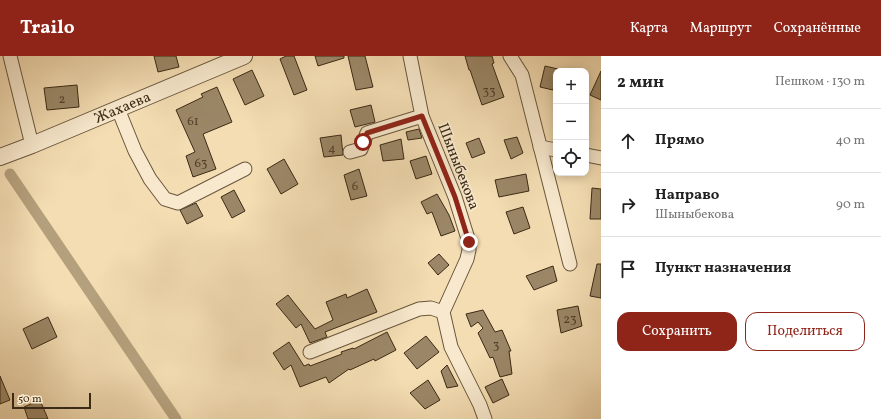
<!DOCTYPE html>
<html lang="ru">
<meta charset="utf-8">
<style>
:root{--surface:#fff;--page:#f6f6f6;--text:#222;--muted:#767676;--line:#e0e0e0;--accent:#8f2418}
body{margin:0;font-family:Vollkorn,serif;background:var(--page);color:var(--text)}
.controls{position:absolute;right:12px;top:12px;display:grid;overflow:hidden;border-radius:8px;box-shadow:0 2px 10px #0003}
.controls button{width:36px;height:36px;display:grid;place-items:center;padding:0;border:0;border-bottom:1px solid var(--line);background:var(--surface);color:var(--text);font:20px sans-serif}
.scale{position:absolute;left:12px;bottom:10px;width:79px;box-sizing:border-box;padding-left:4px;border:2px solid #3b2a15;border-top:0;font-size:11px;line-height:14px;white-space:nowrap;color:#3b2a15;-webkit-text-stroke:3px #f8e9ce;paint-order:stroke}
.stop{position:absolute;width:12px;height:12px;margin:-9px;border:3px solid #8f2418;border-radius:50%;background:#fff}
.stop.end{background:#8f2418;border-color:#fff;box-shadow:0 1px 4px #0008}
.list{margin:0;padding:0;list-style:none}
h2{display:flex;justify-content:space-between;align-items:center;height:52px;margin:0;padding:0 16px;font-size:17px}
h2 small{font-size:13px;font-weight:400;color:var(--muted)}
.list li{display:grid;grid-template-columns:26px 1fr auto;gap:12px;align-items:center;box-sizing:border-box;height:64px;padding:0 16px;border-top:1px solid var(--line)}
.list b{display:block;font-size:15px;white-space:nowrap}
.list p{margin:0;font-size:13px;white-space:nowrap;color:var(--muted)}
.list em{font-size:13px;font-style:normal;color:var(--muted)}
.actions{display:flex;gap:8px;padding:12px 16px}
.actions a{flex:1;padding:9px 0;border:1px solid var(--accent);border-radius:12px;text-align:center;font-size:14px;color:var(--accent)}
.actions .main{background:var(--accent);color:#fff}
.icon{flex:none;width:22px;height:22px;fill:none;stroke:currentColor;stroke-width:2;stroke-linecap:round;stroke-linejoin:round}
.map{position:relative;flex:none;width:601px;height:363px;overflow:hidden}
header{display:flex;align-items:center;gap:24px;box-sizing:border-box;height:56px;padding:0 20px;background:var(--accent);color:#fff}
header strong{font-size:19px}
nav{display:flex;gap:22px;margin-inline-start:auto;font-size:14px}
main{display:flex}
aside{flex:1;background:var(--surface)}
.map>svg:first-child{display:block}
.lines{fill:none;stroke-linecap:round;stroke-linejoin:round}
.canal{stroke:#b5a07d;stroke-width:11}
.building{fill:#9b8767;stroke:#3b2a15}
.minor-casing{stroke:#69573c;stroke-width:15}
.tertiary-casing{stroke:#69573c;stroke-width:18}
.minor{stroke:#f8e9ce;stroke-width:13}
.tertiary{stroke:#f8e9ce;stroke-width:16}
.route{stroke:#8f2418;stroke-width:5}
.labels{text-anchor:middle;stroke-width:3.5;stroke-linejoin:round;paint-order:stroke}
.number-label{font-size:13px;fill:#53412a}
.street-label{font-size:15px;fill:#3b2a15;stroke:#f8e9ce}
</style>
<header>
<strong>Trailo</strong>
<nav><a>Карта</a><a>Маршрут</a><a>Сохранённые</a></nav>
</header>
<main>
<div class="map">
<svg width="601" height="363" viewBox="0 0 601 363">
<rect width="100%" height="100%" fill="#f4ddb3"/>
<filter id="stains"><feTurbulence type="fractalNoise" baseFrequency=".005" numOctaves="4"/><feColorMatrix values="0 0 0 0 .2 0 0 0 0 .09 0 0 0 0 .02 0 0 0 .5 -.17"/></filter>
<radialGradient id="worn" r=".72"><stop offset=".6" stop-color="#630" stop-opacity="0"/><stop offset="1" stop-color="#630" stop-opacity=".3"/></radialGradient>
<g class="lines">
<path class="canal" d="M10,118l166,245"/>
</g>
<g class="building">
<path d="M154,0h22l3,11 -21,5z"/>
<path d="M286,0h8l13,34 -13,5 -14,-36z"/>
<path d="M315,0h29v2l-26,8z"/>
<path d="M348,0h17l8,31 -17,3z"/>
<path d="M465,0h27l2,7 -2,1 12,33 -22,8 -12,-35h-1z"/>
<path d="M545,10l13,3 -1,2h-1l-3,19 -13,-3z"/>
<path d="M252,14l12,26 -19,9 -12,-26z"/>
<path d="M601,15v29l-11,-5z"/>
<path d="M77,29l2,22 -32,3 -3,-22z"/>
<path d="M217,31l15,35 -29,12 13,35 -23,8 -7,-21 9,-4 -19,-42 27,-13 -2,-3z"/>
<path d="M371,49l4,17 -20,5 -5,-17z"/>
<path d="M419,73l3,9 -14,2 -2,-8z"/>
<path d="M341,79l2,20 -19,2 -4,-19z"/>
<path d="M517,81l6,16 -12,6 -7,-19z"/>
<path d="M479,82l6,15 -13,5 -6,-15z"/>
<path d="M401,83l3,20 -21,2 -3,-16z"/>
<path d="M426,100l6,18 -16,5 -6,-18z"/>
<path d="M284,103l14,25 -17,10 -14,-25z"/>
<path d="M359,113l8,27 -16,4 -7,-25z"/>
<path d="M526,118l3,17 -30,6 -4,-17z"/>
<path d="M592,132l9,1v30h-11z"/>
<path d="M234,134l11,21 -13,7 -11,-21z"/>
<path d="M437,138l12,21 6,16 -14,5 -9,-24 -5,2 -6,-12z"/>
<path d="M196,147l7,13 -16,8 -7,-14z"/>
<path d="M523,151l7,21 -16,6 -8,-22z"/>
<path d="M439,198l10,11 -11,10 -10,-12z"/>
<path d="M597,208h4v34l-11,-2z"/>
<path d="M553,210l4,15 -23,9 -8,-14z"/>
<path d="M367,233l10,23 -52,20 2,5 -17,6 -9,-19 -5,4 -20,-24 12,-9 27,34 18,-9 -7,-18 20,-8 1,4z"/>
<path d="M578,250l4,20 -21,7 -4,-23z"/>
<path d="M483,254l12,22 7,-2 9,21h-2l3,23 -12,3 -7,-20 -3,1 -12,-25 5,-5 -5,-6 -7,5 -5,-13z"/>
<path d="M48,261l9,20 -25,12 -9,-20z"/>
<path d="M387,276l9,18 -21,11 -1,-2 -24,11 -1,-1 -20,14 -3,-6 -26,10 -9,-22 -7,5 -11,-17 16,-11 15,24 5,-2 1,2 32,-12 -1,-2 12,-4 1,1z"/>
<path d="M426,280l13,16 -22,17 -13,-16z"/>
<path d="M447,309l11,21 -11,2 -6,-17z"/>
<path d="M0,320l10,24 -10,4z"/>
<path d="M502,323l7,16 -16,8 -8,-16z"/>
<path d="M428,324l12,20 -15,9 -15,-16z"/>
<path d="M40,344l8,19h-20l-4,-12z"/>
</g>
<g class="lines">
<g class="minor-casing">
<g id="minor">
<path d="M10,0l22,89"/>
<path d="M410,0l12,60 33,81 14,45v8l-2,9 -24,53 8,35 29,58 5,14"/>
<path d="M510,0l12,19 48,189"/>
<path d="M118,53l17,42 15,28 15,20 13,4 67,-34"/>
<path d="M540,91l16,3"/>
<path d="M350,96l11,-3 6,-16 55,-17"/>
<path d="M586,99l15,3"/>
<path d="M310,296l109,-43 12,-1 12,4"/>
</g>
</g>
<g class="tertiary-casing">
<g id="tertiary">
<path id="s1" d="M0,101l32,-12 212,-89"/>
</g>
</g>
<use href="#minor" class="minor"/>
<use href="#tertiary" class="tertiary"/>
</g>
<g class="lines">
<path class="route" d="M363,86l4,-9 55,-17 33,81 14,45"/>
</g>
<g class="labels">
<g class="number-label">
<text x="489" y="39">33</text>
<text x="62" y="47">2</text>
<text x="193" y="69">61</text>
<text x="332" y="96">4</text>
<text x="201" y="111">63</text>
<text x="355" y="134">6</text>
<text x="570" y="267">23</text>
<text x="496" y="293">3</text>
</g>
<g class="street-label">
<text dy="5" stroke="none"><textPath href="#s1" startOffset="132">Жахаева</textPath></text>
<text transform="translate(459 110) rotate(69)" y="5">Шыныбекова</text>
</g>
</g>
<rect width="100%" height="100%" filter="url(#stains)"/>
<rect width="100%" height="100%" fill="url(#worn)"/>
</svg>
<div class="controls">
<button>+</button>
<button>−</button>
<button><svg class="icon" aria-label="locate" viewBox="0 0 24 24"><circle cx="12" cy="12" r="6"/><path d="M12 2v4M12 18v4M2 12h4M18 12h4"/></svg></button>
</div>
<div class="scale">50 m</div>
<div class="stop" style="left:363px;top:86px"></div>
<div class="stop end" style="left:469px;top:186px"></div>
</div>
<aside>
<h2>2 мин<small>Пешком · 130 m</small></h2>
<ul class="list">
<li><svg class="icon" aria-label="ahead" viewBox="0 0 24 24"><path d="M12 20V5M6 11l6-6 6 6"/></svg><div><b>Прямо</b></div><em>40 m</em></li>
<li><svg class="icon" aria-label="right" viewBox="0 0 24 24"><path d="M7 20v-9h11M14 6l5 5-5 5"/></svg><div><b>Направо</b><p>Шыныбекова</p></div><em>90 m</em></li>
<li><svg class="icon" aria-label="arrive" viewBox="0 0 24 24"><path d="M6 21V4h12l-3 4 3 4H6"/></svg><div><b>Пункт назначения</b></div></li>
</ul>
<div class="actions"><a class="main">Сохранить</a><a>Поделиться</a></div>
</aside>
</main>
